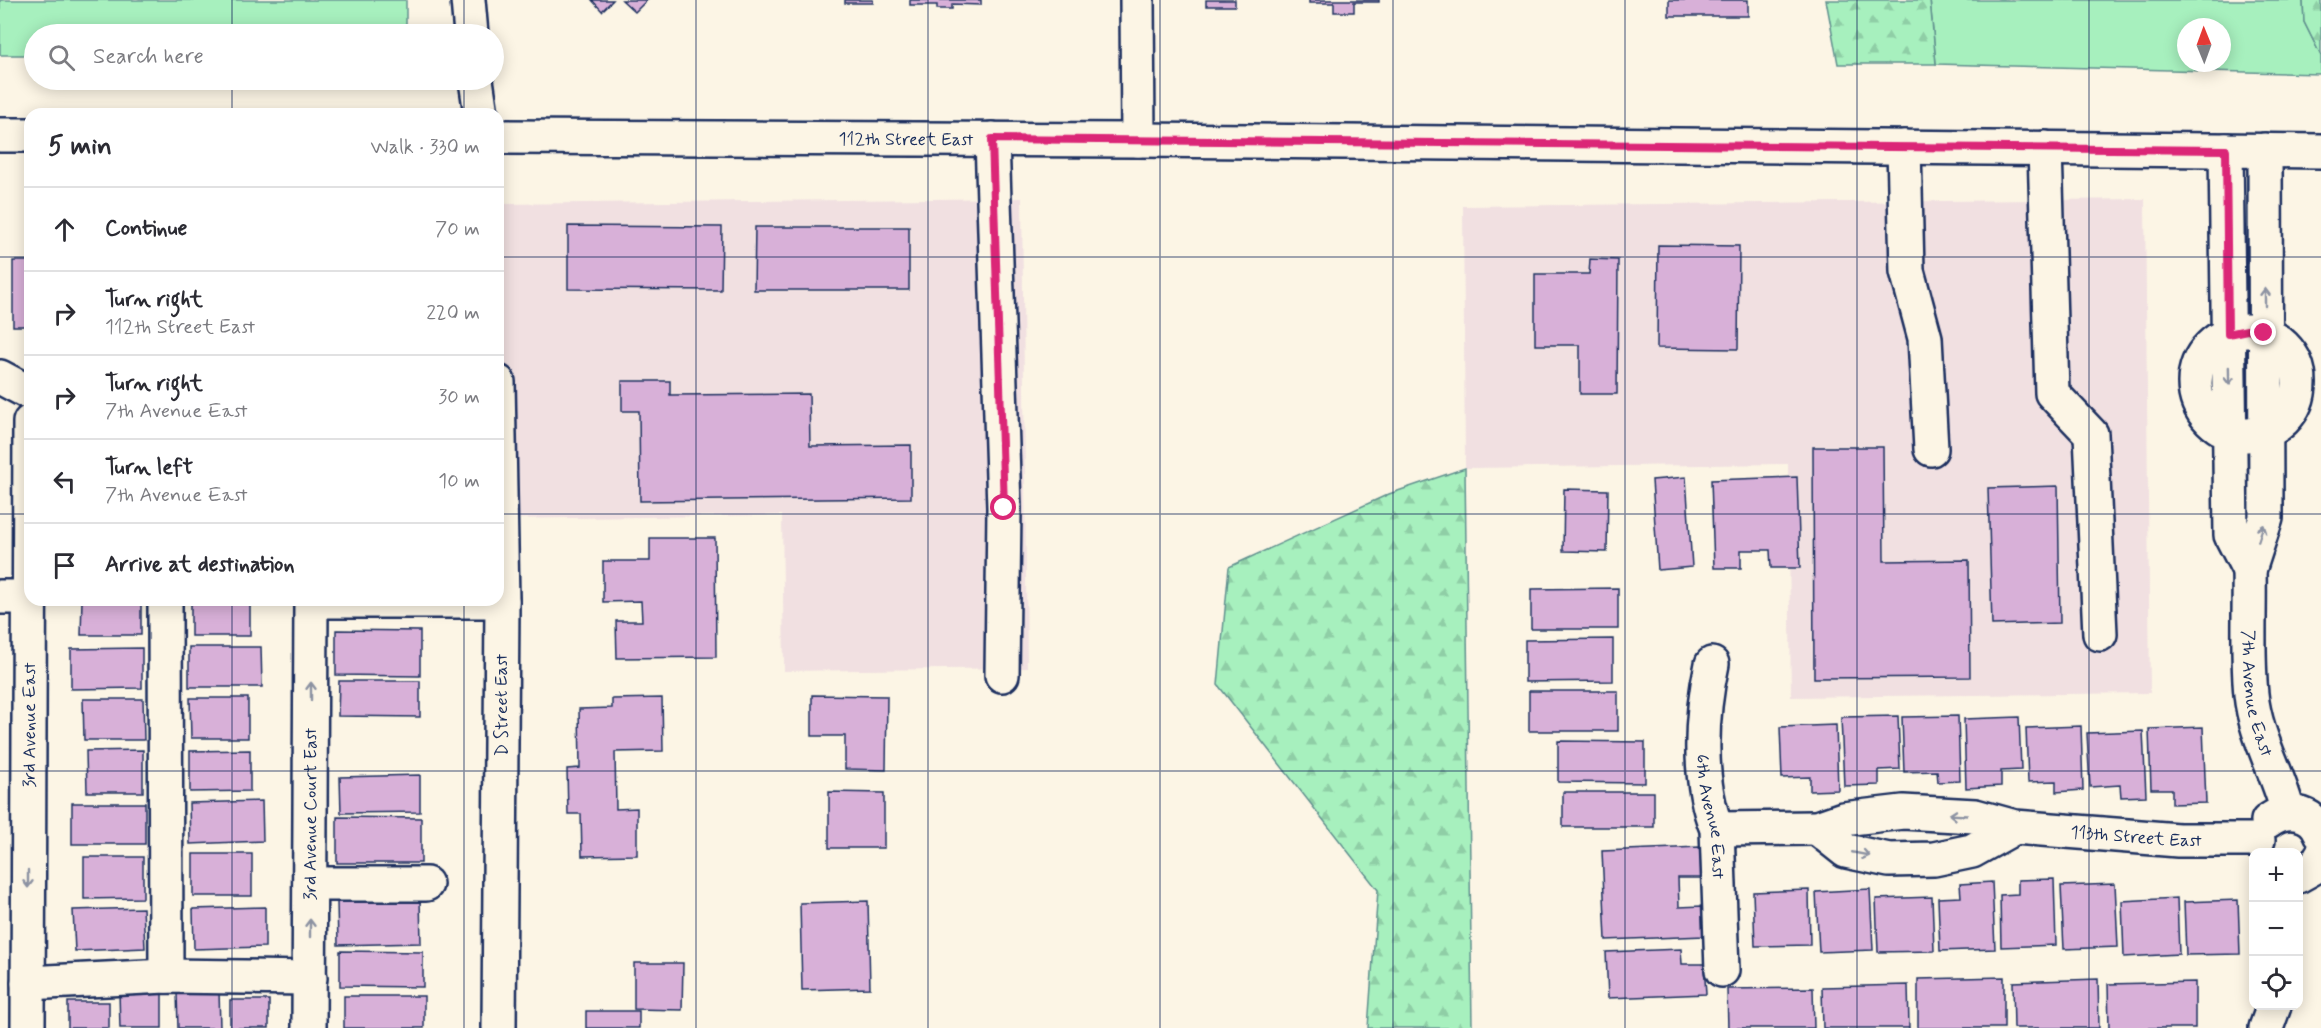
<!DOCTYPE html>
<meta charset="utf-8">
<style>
:root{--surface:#fff;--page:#f2f2f3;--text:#2b2b33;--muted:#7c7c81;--line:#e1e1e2}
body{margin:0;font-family:Mynerve,sans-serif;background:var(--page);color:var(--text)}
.controls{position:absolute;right:18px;bottom:18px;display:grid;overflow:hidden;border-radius:12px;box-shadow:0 3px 15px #0003}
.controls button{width:54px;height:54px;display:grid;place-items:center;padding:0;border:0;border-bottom:2px solid var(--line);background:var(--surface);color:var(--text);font:30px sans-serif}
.compass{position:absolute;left:2177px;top:18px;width:54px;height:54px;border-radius:50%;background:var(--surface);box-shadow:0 3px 15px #0003;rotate:359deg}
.stop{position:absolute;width:18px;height:18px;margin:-14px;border:4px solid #db2777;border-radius:50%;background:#fff}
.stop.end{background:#db2777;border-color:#fff;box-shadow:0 2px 6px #0008}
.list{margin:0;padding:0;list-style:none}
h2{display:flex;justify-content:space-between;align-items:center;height:78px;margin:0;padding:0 24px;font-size:26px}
h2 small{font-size:20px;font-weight:400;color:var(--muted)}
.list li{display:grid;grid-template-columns:39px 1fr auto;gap:18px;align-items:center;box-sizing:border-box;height:84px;padding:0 24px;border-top:2px solid var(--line)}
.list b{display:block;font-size:22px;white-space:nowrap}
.list p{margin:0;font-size:20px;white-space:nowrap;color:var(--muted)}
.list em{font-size:20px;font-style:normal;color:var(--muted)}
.icon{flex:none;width:33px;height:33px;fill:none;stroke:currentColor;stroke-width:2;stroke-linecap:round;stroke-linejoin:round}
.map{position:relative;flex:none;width:2321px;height:1028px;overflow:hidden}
.search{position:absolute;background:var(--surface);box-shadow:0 3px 15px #0003;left:24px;top:24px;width:480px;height:66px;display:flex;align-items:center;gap:15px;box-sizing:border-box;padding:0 21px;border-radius:33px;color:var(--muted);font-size:22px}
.panel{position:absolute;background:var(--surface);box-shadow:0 3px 15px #0003;left:24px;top:108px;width:480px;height:498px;border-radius:18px}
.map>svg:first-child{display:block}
.built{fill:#f1e0e1}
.green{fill:#a7f0be;stroke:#61908e;stroke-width:1.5;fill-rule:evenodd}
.forest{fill:url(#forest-firs);stroke:#61908e;stroke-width:1.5}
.building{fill:#d8b0d8;stroke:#1b2f5e;stroke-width:1.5}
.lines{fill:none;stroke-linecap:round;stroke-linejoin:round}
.minor-casing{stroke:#1b2f5e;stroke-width:38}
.major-casing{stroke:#1b2f5e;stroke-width:38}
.minor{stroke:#fcf5e5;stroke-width:33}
.major{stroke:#fcf5e5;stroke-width:33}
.oneway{stroke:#8c92a2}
.route{stroke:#db2777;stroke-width:8}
.grid{fill:none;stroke:#1b2f5e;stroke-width:1.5;stroke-opacity:0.55}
.labels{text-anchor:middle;stroke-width:4.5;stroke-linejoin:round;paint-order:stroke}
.street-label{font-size:18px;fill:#1b2f5e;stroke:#fcf5e5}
</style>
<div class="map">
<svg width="2321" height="1028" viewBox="0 0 2321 1028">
<defs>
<pattern id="forest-firs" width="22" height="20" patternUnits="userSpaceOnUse" patternTransform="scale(1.5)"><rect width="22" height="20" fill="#a7f0be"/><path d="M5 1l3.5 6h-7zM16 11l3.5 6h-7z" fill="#8fcea6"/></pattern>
</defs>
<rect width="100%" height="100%" fill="#fcf5e5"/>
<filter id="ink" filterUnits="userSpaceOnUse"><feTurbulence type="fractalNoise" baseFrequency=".0167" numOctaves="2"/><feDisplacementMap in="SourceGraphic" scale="12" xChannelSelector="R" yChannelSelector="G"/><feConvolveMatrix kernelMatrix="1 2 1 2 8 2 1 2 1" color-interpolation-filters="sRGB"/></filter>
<g filter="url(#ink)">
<g class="built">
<path d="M1022,198l5,470 -243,3 -2,-156 -284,4v-315z"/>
<path d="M2145,199l5,494 -359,4 -3,-233 -323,4 -2,-262z"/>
</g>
<g class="green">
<path d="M0,0h406v28l-3,6h-369v21h-34z"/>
<path d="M1930,0h373l1,22 17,34v18l-385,-10zM2186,27h36v36h-36z"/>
</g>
<g class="forest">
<path d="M1826,0h104l6,64h-98z"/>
<path d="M2303,0h18v56l-17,-34z"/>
<path d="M1465,468l7,560h-104l10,-138 -160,-205 11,-118 160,-73z"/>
</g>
<g class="building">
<path d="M592,0h21l-11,11z"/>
<path d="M622,0h25l-12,12z"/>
<rect x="845" y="0" width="28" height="3"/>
<path d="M910,0h71v5l-29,-1v5h-15v-4h-27z"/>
<rect x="1206" y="0" width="29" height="6"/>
<path d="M1309,0h70v2h-25v10h-20v-9h-25z"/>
<rect x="1669" y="0" width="79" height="16"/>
<path d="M568,226l154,1 -1,63 -153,-1z"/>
<path d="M755,227h154v63h-155z"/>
<path d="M1658,245l81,1 -1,103 -81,-1z"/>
<path d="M1590,259l28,1 -1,134h-37v-49h-45v-71h54z"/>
<rect x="13" y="261" width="17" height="65"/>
<path d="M622,381h48v14l139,-1 1,52 101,-1v53l-271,3 -1,-90h-17z"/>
<path d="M1813,447h70l1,114 85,-1 1,117 -156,1z"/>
<path d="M1686,477l6,90 -34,3 -6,-90z"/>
<path d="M1797,477l3,91h-29l-1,-18h-29v18h-27l-3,-88z"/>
<path d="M2058,486l2,137 -68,2 -4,-137z"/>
<path d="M1564,489l44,1 -1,62 -44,-1z"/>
<path d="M650,538h65l1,119 -99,1 -1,-37h26l-1,-20 -38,1v-41h47z"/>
<path d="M1618,588v41h-87v-40z"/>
<path d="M82,600h59v35h-60z"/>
<rect x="191" y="600" width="59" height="36"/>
<path d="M336,630l84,1v45l-84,-1z"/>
<path d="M1613,639v42l-88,1v-42z"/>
<path d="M189,647h72l1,40h-73z"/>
<path d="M142,648v40l-71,1v-40z"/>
<path d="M339,681h81v36l-82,-1z"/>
<rect x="1529" y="691" width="89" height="40"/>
<path d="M812,695l75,1 -1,74 -41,-1v-33h-33z"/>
<path d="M190,698h58v40h-57z"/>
<path d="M662,698l1,53 -48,1 1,57 21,-1v47l-55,1 -1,-42h-13l-1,-45 13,-1 -1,-59 33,-1v-9z"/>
<path d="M83,699h60l1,41h-60z"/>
<path d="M1898,716l2,53 -21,1v15l-35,1 -3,-69z"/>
<path d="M1958,716l2,65 -22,1 -1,-11 -33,1 -2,-55z"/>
<path d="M2019,717l2,53 -20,1v15l-35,2 -2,-69z"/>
<path d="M1836,725l2,65 -28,1v-14l-28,1 -2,-51z"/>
<path d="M2081,726l2,64 -27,2v-11l-28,1 -2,-54z"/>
<path d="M2203,727l3,76 -34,1v-15h-21l-2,-60z"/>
<path d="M2143,731l3,65 -25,1 -1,-12 -30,2 -3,-54z"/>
<path d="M1558,741l87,1v41l-87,-1z"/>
<path d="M143,750v42h-56l-1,-41z"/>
<path d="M250,750v41l-60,1v-41z"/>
<path d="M420,775v37l-79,1 -1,-36z"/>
<path d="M829,792l55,1v55h-55z"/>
<rect x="1563" y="792" width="91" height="35"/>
<path d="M262,801l1,40 -73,3 -1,-41z"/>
<rect x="72" y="803" width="73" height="41"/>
<path d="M337,817l84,1v45h-84z"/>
<path d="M1700,847l1,31h-23l1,29 23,-1 2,30 -98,4 -4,-89z"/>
<rect x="193" y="854" width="59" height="42"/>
<path d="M84,857h59v41l-59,1z"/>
<path d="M2054,879l2,66 -55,2 -1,-52 18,-1v-14z"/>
<path d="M1992,882l3,67 -55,2 -2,-53 23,-1 -1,-13z"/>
<path d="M2115,884l3,63 -54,2 -3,-63z"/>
<path d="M1870,889l3,61 -54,2 -3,-60z"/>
<path d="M1809,890l1,55 -55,1 -2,-54z"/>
<path d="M1932,897l2,54 -56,1 -2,-53z"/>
<path d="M2177,898l2,56 -55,3 -2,-56z"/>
<path d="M420,899l1,44 -83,2 -1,-44z"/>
<path d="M2238,900l2,54 -54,1 -2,-53z"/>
<path d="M868,901l2,87 -68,2 -2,-87z"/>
<path d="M265,907v40l-71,2 -1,-40z"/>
<path d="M143,908l2,40 -70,3 -2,-41z"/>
<path d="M1681,949l1,15h22l2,30 -98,4 -2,-46z"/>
<path d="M340,951l83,1v35l-83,-1z"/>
<path d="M634,963h49l-1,47 -48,-1z"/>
<path d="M2004,977v51h-86v-49z"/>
<path d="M2098,979l1,49h-85l-1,-46z"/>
<path d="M2195,982v46h-86l-1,-44z"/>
<path d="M1908,985l1,43h-86l-1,-41z"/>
<path d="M1813,988l1,40h-86l-1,-39z"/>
<path d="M162,991v37h-42l-1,-36z"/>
<path d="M219,991l1,37h-42l-1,-36z"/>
<rect x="344" y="996" width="80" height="32"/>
<rect x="230" y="1000" width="39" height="28"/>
<rect x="68" y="1002" width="41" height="26"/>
<rect x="586" y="1011" width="53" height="17"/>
</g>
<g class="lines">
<g class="minor-casing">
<g id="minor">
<path d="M468,0l3,34"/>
<path d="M1137,0l1,140"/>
<path d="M476,80l5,34"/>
<path d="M992,139l12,369 -2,167"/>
<path d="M1904,147l3,124 18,67 6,111"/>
<path d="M2045,148l7,245 39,41 9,200"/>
<path d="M2226,150l5,385 18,35 17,-52 -1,-368"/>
<circle cx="2247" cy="383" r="52"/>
<path d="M0,377l30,16"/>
<path d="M498,382l4,219 -3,427"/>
<path id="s1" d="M2249,570c1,41 -2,84 2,124 4,42 27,78 37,118"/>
<path d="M0,597h29"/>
<path d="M165,600l1,376"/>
<path d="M311,601h191"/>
<path id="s2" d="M1712,664c-11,50 -15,117 5,165l5,141"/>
<path d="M2268,821c18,-14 45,-10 53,12"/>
<path id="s3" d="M2015,827l-43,24 -38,8 -45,1 -43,-9 -29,-23 26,-9 60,-7 72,4 40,11 163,13h80"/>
<path d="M1717,829l100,-1"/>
<path d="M2298,876l18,-10 5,-10"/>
<path d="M310,884h116"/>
<path d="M28,983l138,-7 144,2"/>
<path id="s4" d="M28,1028l2,-606"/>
<path id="s5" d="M309,1028l2,-428"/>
<path d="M2266,1028l8,-22"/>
</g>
</g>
<g class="major-casing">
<g id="major">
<path d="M0,135h30"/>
<path id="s6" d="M498,137l640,3 1183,11"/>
</g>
</g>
<use href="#minor" class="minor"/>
<use href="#major" class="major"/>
</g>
<defs><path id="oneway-shaft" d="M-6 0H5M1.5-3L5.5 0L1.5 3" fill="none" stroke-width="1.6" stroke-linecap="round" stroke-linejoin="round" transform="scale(1.5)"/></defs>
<g class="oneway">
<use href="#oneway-shaft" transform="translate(2265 297) rotate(-90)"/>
<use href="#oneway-shaft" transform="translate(2229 376) rotate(89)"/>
<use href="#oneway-shaft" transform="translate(2261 533) rotate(-72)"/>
<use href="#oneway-shaft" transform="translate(311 691) rotate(-90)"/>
<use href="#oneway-shaft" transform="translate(1958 815) rotate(-177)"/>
<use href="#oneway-shaft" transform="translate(1861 854) rotate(11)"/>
<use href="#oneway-shaft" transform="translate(28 879) rotate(90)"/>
<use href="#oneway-shaft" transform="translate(310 928) rotate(-90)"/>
</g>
</g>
<g class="lines" filter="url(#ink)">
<path class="route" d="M1004,508l-12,-369 1234,11 2,184 19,-4 17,3"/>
</g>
<path class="grid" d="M232,0v34M464,0v34M696,0v1028M928,0v1028M1160,0v1028M1393,0v1028M1625,0v1028M1857,0v1028M2089,0v1028M232,80v34M464,80v34M0,257h30M498,257h1823M0,514h30M498,514h1823M232,600v428M464,600v428M0,771h2321"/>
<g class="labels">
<g class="street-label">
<text dy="6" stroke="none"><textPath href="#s6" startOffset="408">112th Street East</textPath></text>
<text dy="6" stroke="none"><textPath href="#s1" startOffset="124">7th Avenue East</textPath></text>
<text transform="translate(501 705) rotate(-90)" y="6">D Street East</text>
<text dy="6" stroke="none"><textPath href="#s4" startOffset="303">3rd Avenue East</textPath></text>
<text dy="6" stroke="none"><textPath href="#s5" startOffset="214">3rd Avenue Court East</textPath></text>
<text dy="6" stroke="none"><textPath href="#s2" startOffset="154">6th Avenue East</textPath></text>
<text dy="6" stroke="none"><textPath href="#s3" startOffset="537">113th Street East</textPath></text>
</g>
</g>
</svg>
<div class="controls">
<button>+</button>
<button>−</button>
<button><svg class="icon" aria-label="locate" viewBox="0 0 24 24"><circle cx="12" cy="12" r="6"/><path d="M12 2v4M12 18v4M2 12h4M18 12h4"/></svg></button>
</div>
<svg class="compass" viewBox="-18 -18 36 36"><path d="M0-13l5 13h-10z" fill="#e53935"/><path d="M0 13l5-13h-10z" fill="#7c7c81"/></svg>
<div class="stop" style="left:1004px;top:508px"></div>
<div class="stop end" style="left:2264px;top:333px"></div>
<div class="search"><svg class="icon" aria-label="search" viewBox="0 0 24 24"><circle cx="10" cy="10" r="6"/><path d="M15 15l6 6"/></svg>Search here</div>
<section class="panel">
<h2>5 min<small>Walk · 330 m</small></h2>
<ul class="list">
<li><svg class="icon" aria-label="ahead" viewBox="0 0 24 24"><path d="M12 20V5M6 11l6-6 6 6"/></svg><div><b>Continue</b></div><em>70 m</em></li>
<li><svg class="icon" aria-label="right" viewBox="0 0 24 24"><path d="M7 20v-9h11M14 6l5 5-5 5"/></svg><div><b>Turn right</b><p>112th Street East</p></div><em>220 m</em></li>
<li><svg class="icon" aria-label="right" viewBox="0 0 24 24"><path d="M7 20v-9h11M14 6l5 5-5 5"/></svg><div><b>Turn right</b><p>7th Avenue East</p></div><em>30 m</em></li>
<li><svg class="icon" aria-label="left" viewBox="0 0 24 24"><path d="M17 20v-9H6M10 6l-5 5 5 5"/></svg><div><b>Turn left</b><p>7th Avenue East</p></div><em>10 m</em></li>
<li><svg class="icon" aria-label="arrive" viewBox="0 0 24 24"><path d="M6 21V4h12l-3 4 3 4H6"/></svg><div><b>Arrive at destination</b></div></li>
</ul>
</section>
</div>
